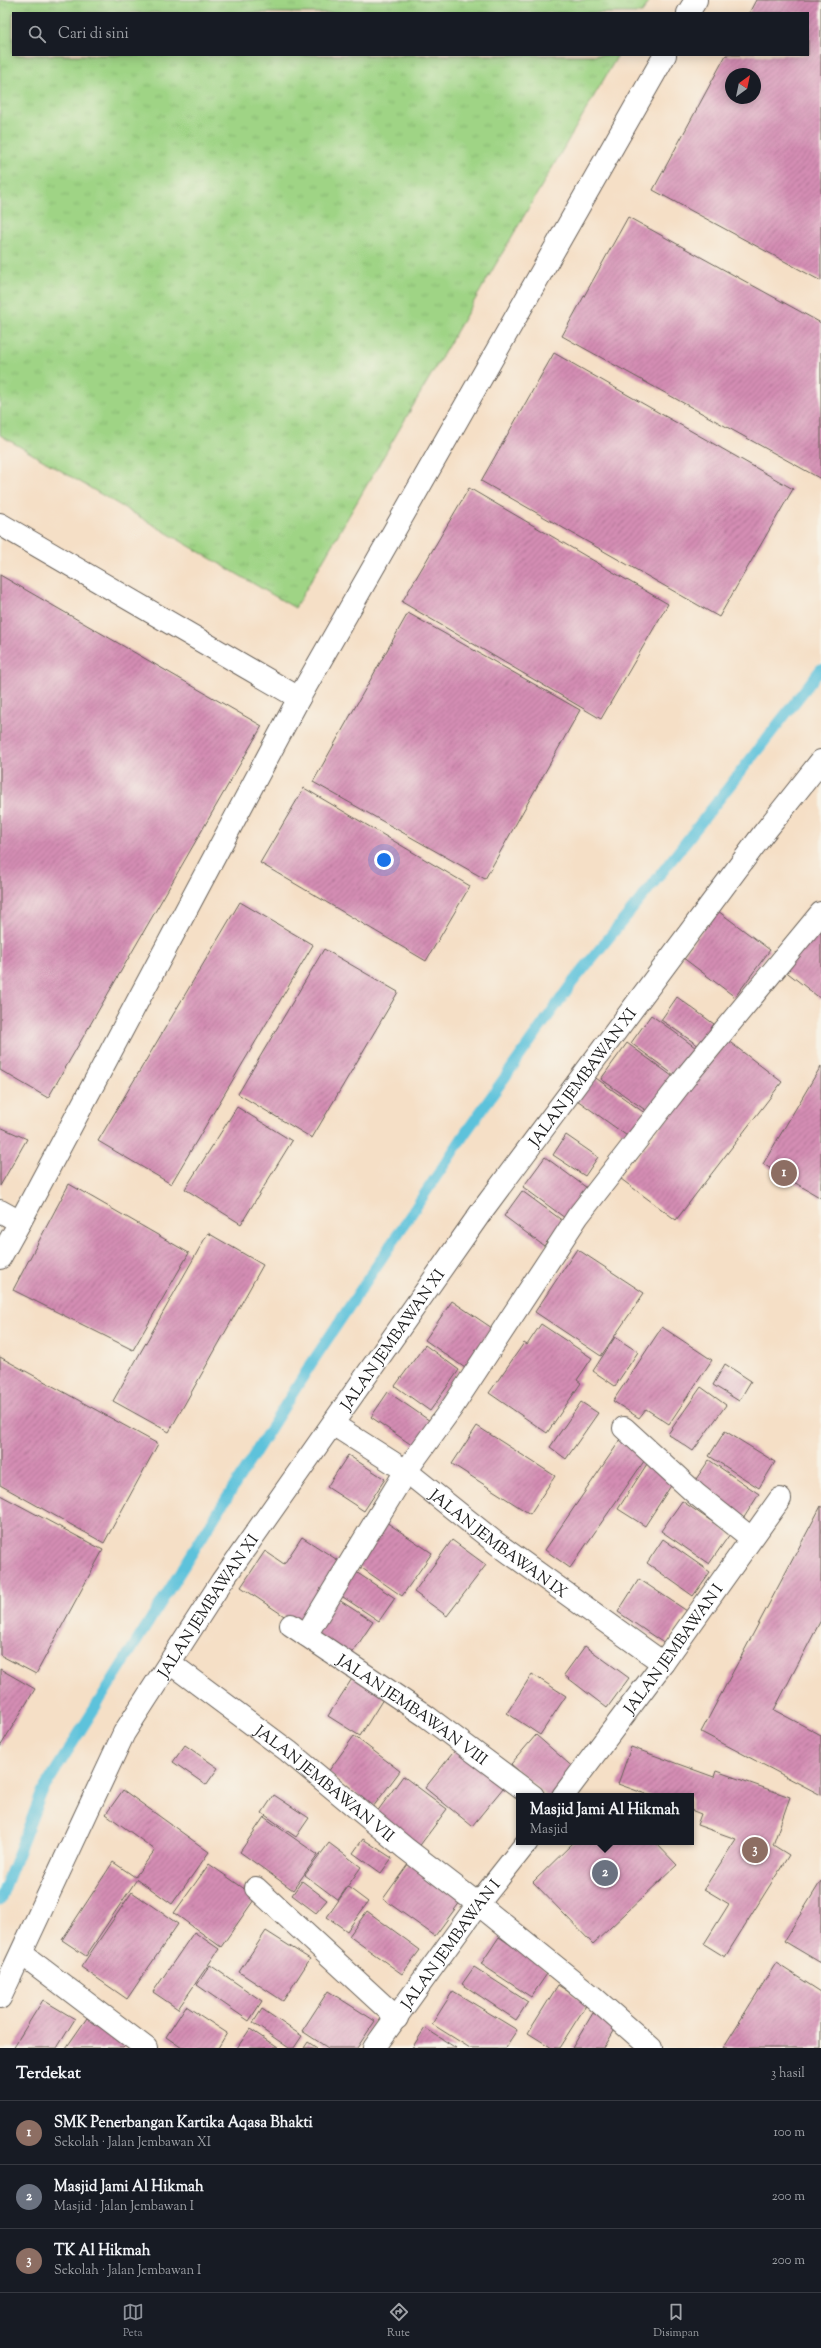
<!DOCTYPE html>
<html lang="id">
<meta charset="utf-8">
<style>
:root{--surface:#171b24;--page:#20242c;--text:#f1f3f6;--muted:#9ea1a6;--line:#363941;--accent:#8c9099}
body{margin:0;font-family:"Sorts Mill Goudy",serif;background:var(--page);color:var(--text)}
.compass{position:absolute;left:725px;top:68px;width:36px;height:36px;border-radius:50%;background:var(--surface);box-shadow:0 2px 10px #0003;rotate:33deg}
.you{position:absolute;left:384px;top:860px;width:14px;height:14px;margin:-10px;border:3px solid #fff;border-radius:50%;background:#1a73e8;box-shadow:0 0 0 6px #1a73e833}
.badge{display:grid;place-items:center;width:26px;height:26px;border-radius:50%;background:var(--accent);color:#fff;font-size:13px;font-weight:700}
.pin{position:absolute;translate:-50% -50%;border:2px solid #fff;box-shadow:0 1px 4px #0006}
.popup{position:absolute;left:516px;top:1793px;width:178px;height:52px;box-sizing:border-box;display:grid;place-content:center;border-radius:0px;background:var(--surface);filter:drop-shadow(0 1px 3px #0005);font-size:13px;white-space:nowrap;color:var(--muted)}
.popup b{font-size:15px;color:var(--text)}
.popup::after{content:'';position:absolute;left:50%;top:100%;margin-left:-8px;border:8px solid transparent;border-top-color:var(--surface)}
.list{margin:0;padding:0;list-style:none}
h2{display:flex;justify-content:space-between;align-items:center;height:52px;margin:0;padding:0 16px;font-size:17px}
h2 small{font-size:13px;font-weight:400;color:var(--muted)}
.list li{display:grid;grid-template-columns:26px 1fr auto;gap:12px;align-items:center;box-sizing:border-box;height:64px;padding:0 16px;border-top:1px solid var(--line)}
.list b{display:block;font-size:15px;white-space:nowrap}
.list p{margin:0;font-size:13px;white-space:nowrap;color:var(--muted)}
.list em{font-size:13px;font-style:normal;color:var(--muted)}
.icon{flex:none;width:22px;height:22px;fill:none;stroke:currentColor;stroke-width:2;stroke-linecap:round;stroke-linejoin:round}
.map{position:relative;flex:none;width:821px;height:2048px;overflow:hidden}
.search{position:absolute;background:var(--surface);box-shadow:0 2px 10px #0003;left:12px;right:12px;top:12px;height:44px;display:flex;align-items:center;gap:10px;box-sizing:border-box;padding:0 14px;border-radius:0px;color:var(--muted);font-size:15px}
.sheet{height:244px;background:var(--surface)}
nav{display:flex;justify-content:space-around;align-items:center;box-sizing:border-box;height:56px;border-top:1px solid var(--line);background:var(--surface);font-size:11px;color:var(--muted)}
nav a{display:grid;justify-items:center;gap:2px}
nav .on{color:var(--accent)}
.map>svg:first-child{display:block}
.grass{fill:url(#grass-tufts);stroke:#5e7850}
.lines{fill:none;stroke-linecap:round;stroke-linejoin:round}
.stream{stroke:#5dc2db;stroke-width:11}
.building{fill:url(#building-hatch);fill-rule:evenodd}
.minor-casing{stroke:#686058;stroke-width:24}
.minor{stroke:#fff;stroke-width:22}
.labels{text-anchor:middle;stroke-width:3.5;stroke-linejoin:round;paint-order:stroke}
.street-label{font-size:16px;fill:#1c1c1c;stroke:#f7f3e8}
</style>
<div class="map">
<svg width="821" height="2048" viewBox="0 0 821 2048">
<defs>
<pattern id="grass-tufts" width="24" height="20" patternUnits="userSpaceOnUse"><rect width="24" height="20" fill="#9fd485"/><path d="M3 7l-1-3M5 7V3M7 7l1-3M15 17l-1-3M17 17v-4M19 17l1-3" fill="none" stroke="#88b572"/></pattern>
<pattern id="building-hatch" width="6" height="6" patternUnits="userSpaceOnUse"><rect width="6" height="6" fill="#d48db4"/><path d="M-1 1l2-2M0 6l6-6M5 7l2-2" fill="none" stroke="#ab7292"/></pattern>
</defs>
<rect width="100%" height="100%" fill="#f7f3e8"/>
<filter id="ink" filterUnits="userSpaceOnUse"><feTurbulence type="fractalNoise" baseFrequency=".025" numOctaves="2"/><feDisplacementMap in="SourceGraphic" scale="8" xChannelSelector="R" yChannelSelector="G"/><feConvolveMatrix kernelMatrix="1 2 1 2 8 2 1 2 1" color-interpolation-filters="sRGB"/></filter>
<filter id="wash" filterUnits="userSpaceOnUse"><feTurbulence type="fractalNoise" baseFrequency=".012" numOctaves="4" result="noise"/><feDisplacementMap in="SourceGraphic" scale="16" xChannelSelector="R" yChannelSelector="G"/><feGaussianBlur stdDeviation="0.9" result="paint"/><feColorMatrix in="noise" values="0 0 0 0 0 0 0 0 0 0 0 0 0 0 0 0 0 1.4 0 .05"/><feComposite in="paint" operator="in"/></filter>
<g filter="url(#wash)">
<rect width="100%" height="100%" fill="#f5dfc6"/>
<path class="grass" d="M0,0h650l-8,13h-629v42h605l-323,553 -295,-173z"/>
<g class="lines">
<path class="stream" d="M0,1900l42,-108 269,-428 155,-232 106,-149 80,-98 169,-216"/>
</g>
<g id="blocks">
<g class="building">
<path d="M756,0h65v281l-168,-91 73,-135h82v-42h-59zM731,74h24v24h-24z"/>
<path d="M628,217l193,106v156l-259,-143z"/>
<path d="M554,353l239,136 -74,128 -238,-136z"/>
<path d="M469,488l199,116 -67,115 -199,-117z"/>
<path d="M0,575l262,151 -214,372 -48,-28z"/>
<path d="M408,613l172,97 -95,169 -172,-97z"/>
<path d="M304,788l166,98 -44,75 -166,-98z"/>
<path d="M240,902l73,43 -142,239 -73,-43z"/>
<path d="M718,911l52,39 -35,47 -53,-40z"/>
<path d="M821,927v72l-42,-33z"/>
<path d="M324,949l74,43 -86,146 -74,-44z"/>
<path d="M677,997l37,27 -15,22 -38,-26z"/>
<path d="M651,1015l48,35 -21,28 -47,-35z"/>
<path d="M727,1040l55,42 -106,138 -55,-41z"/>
<path d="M627,1043l49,36 -25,35 -50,-35z"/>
<path d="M821,1066v132l-58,-34z"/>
<path d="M593,1076l53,38 -16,24 -53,-38z"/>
<path d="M237,1107l55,34 -51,83 -56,-35z"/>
<path d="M0,1127l27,12 -27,47z"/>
<path d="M566,1135l32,22 -13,19 -32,-21z"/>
<path d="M545,1157l42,31 -22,30 -42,-31z"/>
<path d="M69,1184l120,69 -56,97 -120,-60z"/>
<path d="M522,1191l41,30 -19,25 -40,-30z"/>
<path d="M208,1233l55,32 -94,167 -56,-31z"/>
<path d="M577,1249l67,44 -43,63 -66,-44z"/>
<path d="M452,1301l40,27 -27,40 -40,-28z"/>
<path d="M541,1324l51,34 -15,22 4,3 -34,50 -58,-40 35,-50 3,2z"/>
<path d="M662,1327l50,33 -43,64 -23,-15 -7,9 -26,-17z"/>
<path d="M615,1337l23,15 -23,34 -22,-15z"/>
<path d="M425,1345l34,25 -29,41 -35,-25z"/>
<path d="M0,1357l158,87 -54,99 -104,-58z"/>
<path d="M725,1364l26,17 -12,20 -26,-16z"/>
<path d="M701,1387l25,18 -33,46 -25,-17z"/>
<path d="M388,1392l45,31 -17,25 -45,-31z"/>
<path d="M581,1402l17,11 -32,46 -16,-12z"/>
<path d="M477,1426l78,50 -25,38 -78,-50z"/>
<path d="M725,1431l50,31 -16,26 -50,-32z"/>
<path d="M623,1436l26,18 -79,114 -25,-18z"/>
<path d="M348,1455l37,24 -21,32 -37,-24z"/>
<path d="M709,1460l50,34 -16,25 -51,-34z"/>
<path d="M647,1464l27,17 -29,45 -27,-17z"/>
<path d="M0,1495l103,55 -67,124 -36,-19z"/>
<path d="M682,1501l48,33 -21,30 -48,-33z"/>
<path d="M821,1506v114l-47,90 47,25v60l-120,-63z"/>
<path d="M386,1522l46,31 -30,43 -46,-32z"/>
<path d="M302,1537l37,24 -18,28 8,5 -24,36 -64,-43 24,-36 19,13z"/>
<path d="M663,1539l47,33 -17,24 -46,-33z"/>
<path d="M452,1540l34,25 -39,51 -33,-24z"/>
<path d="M353,1570l42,28 -16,23 -42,-28z"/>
<path d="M639,1579l48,32 -22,33 -47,-32z"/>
<path d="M336,1598l37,24 -24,36 -37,-25z"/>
<path d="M585,1646l44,32 -22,30 -43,-33z"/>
<path d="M0,1669l35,20 -35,58z"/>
<path d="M357,1671l31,20 -28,45 -32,-20z"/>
<path d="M532,1674l34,22 -26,39 -33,-22z"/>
<path d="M536,1735l40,35 -23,26h-6l-36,-32z"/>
<path d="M354,1736l46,35 -27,36 -45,-35z"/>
<path d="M460,1744l48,38 -36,44 -47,-38z"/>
<path d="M185,1745l33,23 -12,17 -33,-23z"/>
<path d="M631,1747l83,30 2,-6 74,26 -17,48 16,10 -64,102 -21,-13 25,-40 -25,-15 32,-50 -39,-14 4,-11 -10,-4v-14h-40l-33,-12z"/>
<path d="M403,1776l44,33 -29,39 -44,-32z"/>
<path d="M123,1790l86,62 -37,52 -35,-25 -51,77 -24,-16 51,-78 22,15 20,-27 -49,-36z"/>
<path d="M274,1795l35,23 -13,19 -34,-24z"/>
<path d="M264,1817l54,38 -25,35 -53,-38z"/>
<path d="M363,1839l29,19 -11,15 -28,-20z"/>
<path d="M574,1842h81l22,23 -84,79 -60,-62z"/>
<path d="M329,1843l32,24 -23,33 -33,-25z"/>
<path d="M411,1860l52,38 -28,38 -52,-37z"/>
<path d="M209,1864l47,33 -35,50 -47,-34z"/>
<path d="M302,1881l25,19 -11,13 -24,-18z"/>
<path d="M821,1881v82l-37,-22z"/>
<path d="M348,1887l20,15 -21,29 -20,-14z"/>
<path d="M132,1892l46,32 -51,75 -46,-32z"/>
<path d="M367,1911l53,39 -18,24 -53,-38z"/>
<path d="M266,1931l44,28 -27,42 -44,-29z"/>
<path d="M194,1932l25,17 -41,60 -25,-17z"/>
<path d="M499,1937l50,34 -18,26 -50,-33z"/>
<path d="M776,1963l45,29v56h-98z"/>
<path d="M210,1965l52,36 -13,20 -52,-36z"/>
<path d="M474,1967l54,35 -12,18 -54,-36z"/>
<path d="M558,1985l29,19 -28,44h-7l-24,-15z"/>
<path d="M328,1991l47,30 -18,27h-29l-26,-17z"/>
<path d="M453,1991l64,39 -12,18h-35l-38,-24z"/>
<path d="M43,2000l32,19 -18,29h-44z"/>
<path d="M186,2006l41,27 -9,15h-36l-16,-11z"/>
<path d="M262,2009l40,27 -8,12h-5l-36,-25z"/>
<path d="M593,2013l24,13 -13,22h-32z"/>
<path d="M87,2018l39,27 -3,3h-57z"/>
<path d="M425,2028l31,20h-44z"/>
<path d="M250,2029l28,19h-41z"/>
<path d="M308,2042l9,6h-13z"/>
</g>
</g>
</g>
<g filter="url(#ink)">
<use href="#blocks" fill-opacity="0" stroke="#686058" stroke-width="1"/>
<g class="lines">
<g class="minor-casing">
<g id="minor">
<path d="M688,13l8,-13"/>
<path d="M0,524l299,174"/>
<path d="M0,1211l20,11 279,-524 366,-643"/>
<path d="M0,1258l20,-36"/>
<path id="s1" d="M334,1425l72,46 90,72 167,120"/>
<path d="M624,1428l72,66 55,44"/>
<path id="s2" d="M291,1625l135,91 107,80"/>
<path d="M306,1635l100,-164 47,-65 125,-190 111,-143 132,-160"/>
<path id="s3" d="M170,1663l118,88 117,97 73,56 114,92 59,52"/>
<path id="s4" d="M563,1796l100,-133 117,-164"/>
<path d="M256,1888l141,130"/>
<path d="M22,1954l124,94"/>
<path id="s5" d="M0,1998l124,-265 98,-152 262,-373 279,-374 58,-73"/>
<path id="s6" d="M374,2048l104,-144 49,-62"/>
</g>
</g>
<use href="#minor" class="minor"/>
</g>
</g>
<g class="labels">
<g class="street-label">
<text dy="6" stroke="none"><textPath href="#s5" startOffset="1093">JALAN JEMBAWAN XI</textPath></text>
<text dy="6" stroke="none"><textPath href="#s5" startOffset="769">JALAN JEMBAWAN XI</textPath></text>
<text dy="6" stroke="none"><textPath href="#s1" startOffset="203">JALAN JEMBAWAN IX</textPath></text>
<text dy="6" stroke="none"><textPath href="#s5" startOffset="445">JALAN JEMBAWAN XI</textPath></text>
<text dy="6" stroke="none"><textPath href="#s4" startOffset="184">JALAN JEMBAWAN I</textPath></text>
<text dy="6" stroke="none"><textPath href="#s2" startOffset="148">JALAN JEMBAWAN VIII</textPath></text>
<text dy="6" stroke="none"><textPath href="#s3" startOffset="196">JALAN JEMBAWAN VII</textPath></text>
<text dy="6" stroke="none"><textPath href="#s6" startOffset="129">JALAN JEMBAWAN I</textPath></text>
</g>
</g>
</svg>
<svg class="compass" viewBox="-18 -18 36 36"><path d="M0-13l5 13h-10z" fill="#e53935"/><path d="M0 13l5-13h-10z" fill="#9ea1a6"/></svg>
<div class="you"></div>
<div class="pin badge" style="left:784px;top:1173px;background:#8d6e63">1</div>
<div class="pin badge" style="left:605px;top:1873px;background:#6b7280">2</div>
<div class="popup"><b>Masjid Jami Al Hikmah</b>Masjid</div>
<div class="pin badge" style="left:755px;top:1850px;background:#8d6e63">3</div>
<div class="search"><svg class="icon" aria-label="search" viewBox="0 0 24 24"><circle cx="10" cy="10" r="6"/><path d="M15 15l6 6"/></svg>Cari di sini</div>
</div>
<section class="sheet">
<h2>Terdekat<small>3 hasil</small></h2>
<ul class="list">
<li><span class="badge" style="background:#8d6e63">1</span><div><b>SMK Penerbangan Kartika Aqasa Bhakti</b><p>Sekolah · Jalan Jembawan XI</p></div><em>100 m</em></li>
<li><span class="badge" style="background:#6b7280">2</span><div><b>Masjid Jami Al Hikmah</b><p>Masjid · Jalan Jembawan I</p></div><em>200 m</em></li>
<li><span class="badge" style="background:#8d6e63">3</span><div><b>TK Al Hikmah</b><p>Sekolah · Jalan Jembawan I</p></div><em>200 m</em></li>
</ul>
</section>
<nav>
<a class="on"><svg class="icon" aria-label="map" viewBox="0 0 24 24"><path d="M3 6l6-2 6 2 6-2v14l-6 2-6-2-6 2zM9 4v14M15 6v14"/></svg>Peta</a>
<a><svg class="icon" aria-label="directions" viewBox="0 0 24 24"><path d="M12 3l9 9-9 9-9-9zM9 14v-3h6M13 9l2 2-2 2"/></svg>Rute</a>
<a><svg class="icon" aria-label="saved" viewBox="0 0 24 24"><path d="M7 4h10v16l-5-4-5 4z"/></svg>Disimpan</a>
</nav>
